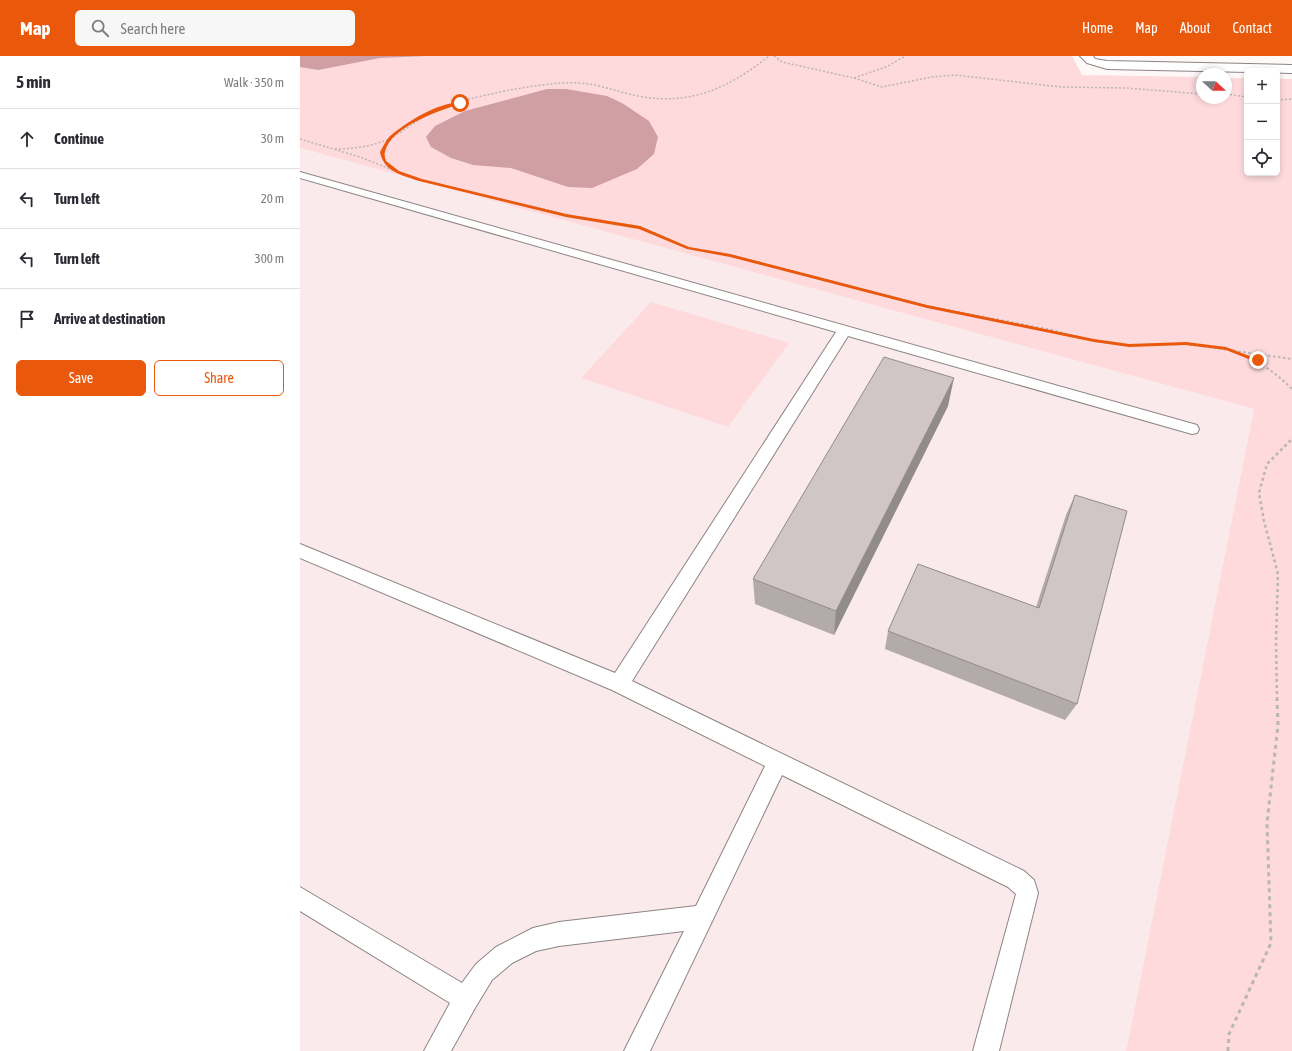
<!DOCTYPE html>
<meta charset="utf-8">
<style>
:root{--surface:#fff;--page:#f7f7f7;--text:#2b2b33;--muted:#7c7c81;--line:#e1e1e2;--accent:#ea580c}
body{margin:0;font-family:"Asap Condensed",sans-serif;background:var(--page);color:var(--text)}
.controls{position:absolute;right:12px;top:12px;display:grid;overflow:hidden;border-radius:6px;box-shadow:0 2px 6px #0003}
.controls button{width:36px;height:36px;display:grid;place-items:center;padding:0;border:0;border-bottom:1px solid var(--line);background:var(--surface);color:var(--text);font:20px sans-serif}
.compass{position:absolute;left:896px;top:12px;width:36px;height:36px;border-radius:50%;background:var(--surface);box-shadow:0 2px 6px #0003;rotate:111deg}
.stop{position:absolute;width:12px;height:12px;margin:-9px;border:3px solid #ea580c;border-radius:50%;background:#fff}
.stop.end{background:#ea580c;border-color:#fff;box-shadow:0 1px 4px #0008}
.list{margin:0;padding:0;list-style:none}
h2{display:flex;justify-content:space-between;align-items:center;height:52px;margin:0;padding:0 16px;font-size:17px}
h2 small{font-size:13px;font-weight:400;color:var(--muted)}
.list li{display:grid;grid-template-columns:26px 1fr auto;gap:12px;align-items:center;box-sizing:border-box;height:60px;padding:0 16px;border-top:1px solid var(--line)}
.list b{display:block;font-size:15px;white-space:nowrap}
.list em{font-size:13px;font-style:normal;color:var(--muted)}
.actions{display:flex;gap:8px;padding:12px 16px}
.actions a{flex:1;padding:9px 0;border:1px solid var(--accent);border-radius:6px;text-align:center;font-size:14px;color:var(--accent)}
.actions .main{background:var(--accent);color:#fff}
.icon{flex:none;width:22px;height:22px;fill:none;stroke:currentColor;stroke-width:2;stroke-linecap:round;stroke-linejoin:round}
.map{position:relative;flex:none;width:992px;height:995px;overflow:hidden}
header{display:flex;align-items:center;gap:24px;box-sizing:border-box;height:56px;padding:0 20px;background:var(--accent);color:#fff}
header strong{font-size:19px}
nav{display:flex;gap:22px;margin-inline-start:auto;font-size:14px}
.search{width:280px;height:36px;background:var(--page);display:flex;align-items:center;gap:10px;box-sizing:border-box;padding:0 14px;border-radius:6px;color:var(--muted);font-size:15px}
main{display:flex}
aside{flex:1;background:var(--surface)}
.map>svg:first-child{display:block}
.built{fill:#faeaeb}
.green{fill:#fedadd}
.water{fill:#cf9fa4}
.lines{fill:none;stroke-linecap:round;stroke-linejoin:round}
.lane-casing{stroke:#8e8485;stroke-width:2}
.street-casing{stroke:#8e8485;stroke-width:2}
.path-far3{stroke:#bbb5b5;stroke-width:1.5;stroke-dasharray:2 2;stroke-linecap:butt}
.path-far2{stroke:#bbb5b5;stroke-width:2;stroke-dasharray:2.5 2.5;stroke-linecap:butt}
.path-far1{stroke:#bbb5b5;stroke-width:2.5;stroke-dasharray:3 3;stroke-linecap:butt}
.path{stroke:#bbb5b5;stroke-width:3;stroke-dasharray:4 4;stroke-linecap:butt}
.lane{fill:#fff;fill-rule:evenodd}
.street{fill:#fff;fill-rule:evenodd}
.wall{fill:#b3aaab}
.shaded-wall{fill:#928b8b}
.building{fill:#d0c6c7;stroke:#928b8b}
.route{fill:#ea580c}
</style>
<header>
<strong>Map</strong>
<div class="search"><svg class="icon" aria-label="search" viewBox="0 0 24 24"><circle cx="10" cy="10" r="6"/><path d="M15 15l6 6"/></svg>Search here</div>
<nav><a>Home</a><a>Map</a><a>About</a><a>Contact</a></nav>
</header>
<main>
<aside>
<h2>5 min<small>Walk · 350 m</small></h2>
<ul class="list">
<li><svg class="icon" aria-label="ahead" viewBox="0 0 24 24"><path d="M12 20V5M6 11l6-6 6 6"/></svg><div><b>Continue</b></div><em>30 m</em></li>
<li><svg class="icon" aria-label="left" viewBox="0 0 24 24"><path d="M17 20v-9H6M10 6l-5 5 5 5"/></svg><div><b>Turn left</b></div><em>20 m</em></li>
<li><svg class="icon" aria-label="left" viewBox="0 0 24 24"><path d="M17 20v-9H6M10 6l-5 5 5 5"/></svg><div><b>Turn left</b></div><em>300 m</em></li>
<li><svg class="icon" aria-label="arrive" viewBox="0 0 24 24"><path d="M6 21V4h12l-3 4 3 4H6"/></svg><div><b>Arrive at destination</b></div></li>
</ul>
<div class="actions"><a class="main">Save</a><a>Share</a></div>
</aside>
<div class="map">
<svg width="992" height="995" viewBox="0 0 992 995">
<rect width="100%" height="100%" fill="#fff8f8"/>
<path class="built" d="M0,92l954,261 -128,642h-826z"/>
<g class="green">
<path d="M0,0h772l10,19 120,2v21h24v-20h21v95h30v-94h15v972h-166l128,-642 -954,-261z"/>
<path d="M351,246l138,41 -61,84 -147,-49z"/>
</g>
<g class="water">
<path d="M0,0h126l-46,2 -62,12 -18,-3z"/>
<path d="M247,33h19l41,7 15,7 27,18 9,16 -4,17 -17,15 -45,19 -24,-1 -57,-19 -38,-3 -22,-7 -20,-11 -5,-10 9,-11 30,-15z"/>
</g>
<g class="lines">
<g class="lane-casing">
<path id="lane" d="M0,116l897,253 2,4 -2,4 -5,1 -344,-98 -216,345 392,190 10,9 4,13 -39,158h-26l43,-157 -8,-7 -226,-112 -132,276h-26l60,-120 -125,15 -23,5 -24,12 -20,17 -17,28 -24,43h-27l26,-48 -150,-92v-24l162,96 14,-19 20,-17 37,-19 26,-6 137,-16 69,-140 -153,-76 -312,-132v-14l315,129 221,-341 -536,-154z"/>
</g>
<g class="street-casing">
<path id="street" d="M780,0h13l2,3 12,2 185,4v8l-185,-4 -20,-6z"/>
</g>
<g class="path-far3">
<path d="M474,0l8,6 72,16 32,-11 19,-11"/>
<path d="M554,22l28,9 50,-10 23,-2 106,12 65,1 76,6"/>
<path d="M926,38l21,3"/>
<path d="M977,44l15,-1"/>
<path d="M90,82l-8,14c4,18 22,22 38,28l162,38"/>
<path d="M0,83l60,18 33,13"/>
<path d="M35,93c19,0 39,-3 56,-11 16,-9 30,-21 46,-28 23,-10 49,-15 73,-20 23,-4 46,-8 69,-7 20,1 39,9 59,13 52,10 91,-8 131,-40"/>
</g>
<g class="path-far2">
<path d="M275,161l65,10 48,21 42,7 197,51 125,24 42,11 35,4 57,-1 106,15"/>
<path d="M931,294c26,11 41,19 61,39"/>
</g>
<path class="path-far1" d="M977,644l-1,-59 2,-67 -14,-53 -5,-28 8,-29 25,-25"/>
<path class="path" d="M928,995l1,-17 42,-91 -4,-120 11,-98 -1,-26"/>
<use href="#lane" class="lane"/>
<use href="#street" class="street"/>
</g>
<g class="wall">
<path d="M648,350l-114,229 -79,-31 -2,-25z"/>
<path d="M775,439l2,209 -12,16 -180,-71 3,-18 148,-24 30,-92z"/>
</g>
<path class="shaded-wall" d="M654,322l-6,28 -114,229 2,-24z"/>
<g class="building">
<path d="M584,301l70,21 -118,233 -83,-32z"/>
<path d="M775,439l52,16 -50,193 -189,-73 30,-67 121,44z"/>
</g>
<path class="route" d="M161,46v2c-21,6 -71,23 -76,48 -1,2 0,6 1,9l13,10 23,8 144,35 74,12 49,21 41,7 197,51 167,34 35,5 57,-2 40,5 34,13 -4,2 -30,-12 -40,-5 -57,2 -35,-5 -167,-34 -197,-51 -43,-8 -48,-20 -73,-12 -147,-36c-17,-6 -35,-9 -39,-29 3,-5 6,-12 10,-16 18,-15 47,-33 71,-34z"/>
</svg>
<div class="controls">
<button>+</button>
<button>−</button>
<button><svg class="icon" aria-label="locate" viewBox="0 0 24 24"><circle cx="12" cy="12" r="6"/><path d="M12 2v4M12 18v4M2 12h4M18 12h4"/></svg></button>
</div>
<svg class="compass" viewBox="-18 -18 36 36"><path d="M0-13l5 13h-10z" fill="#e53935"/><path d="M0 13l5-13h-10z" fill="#7c7c81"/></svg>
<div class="stop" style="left:160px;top:47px"></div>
<div class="stop end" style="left:958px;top:304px"></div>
</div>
</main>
